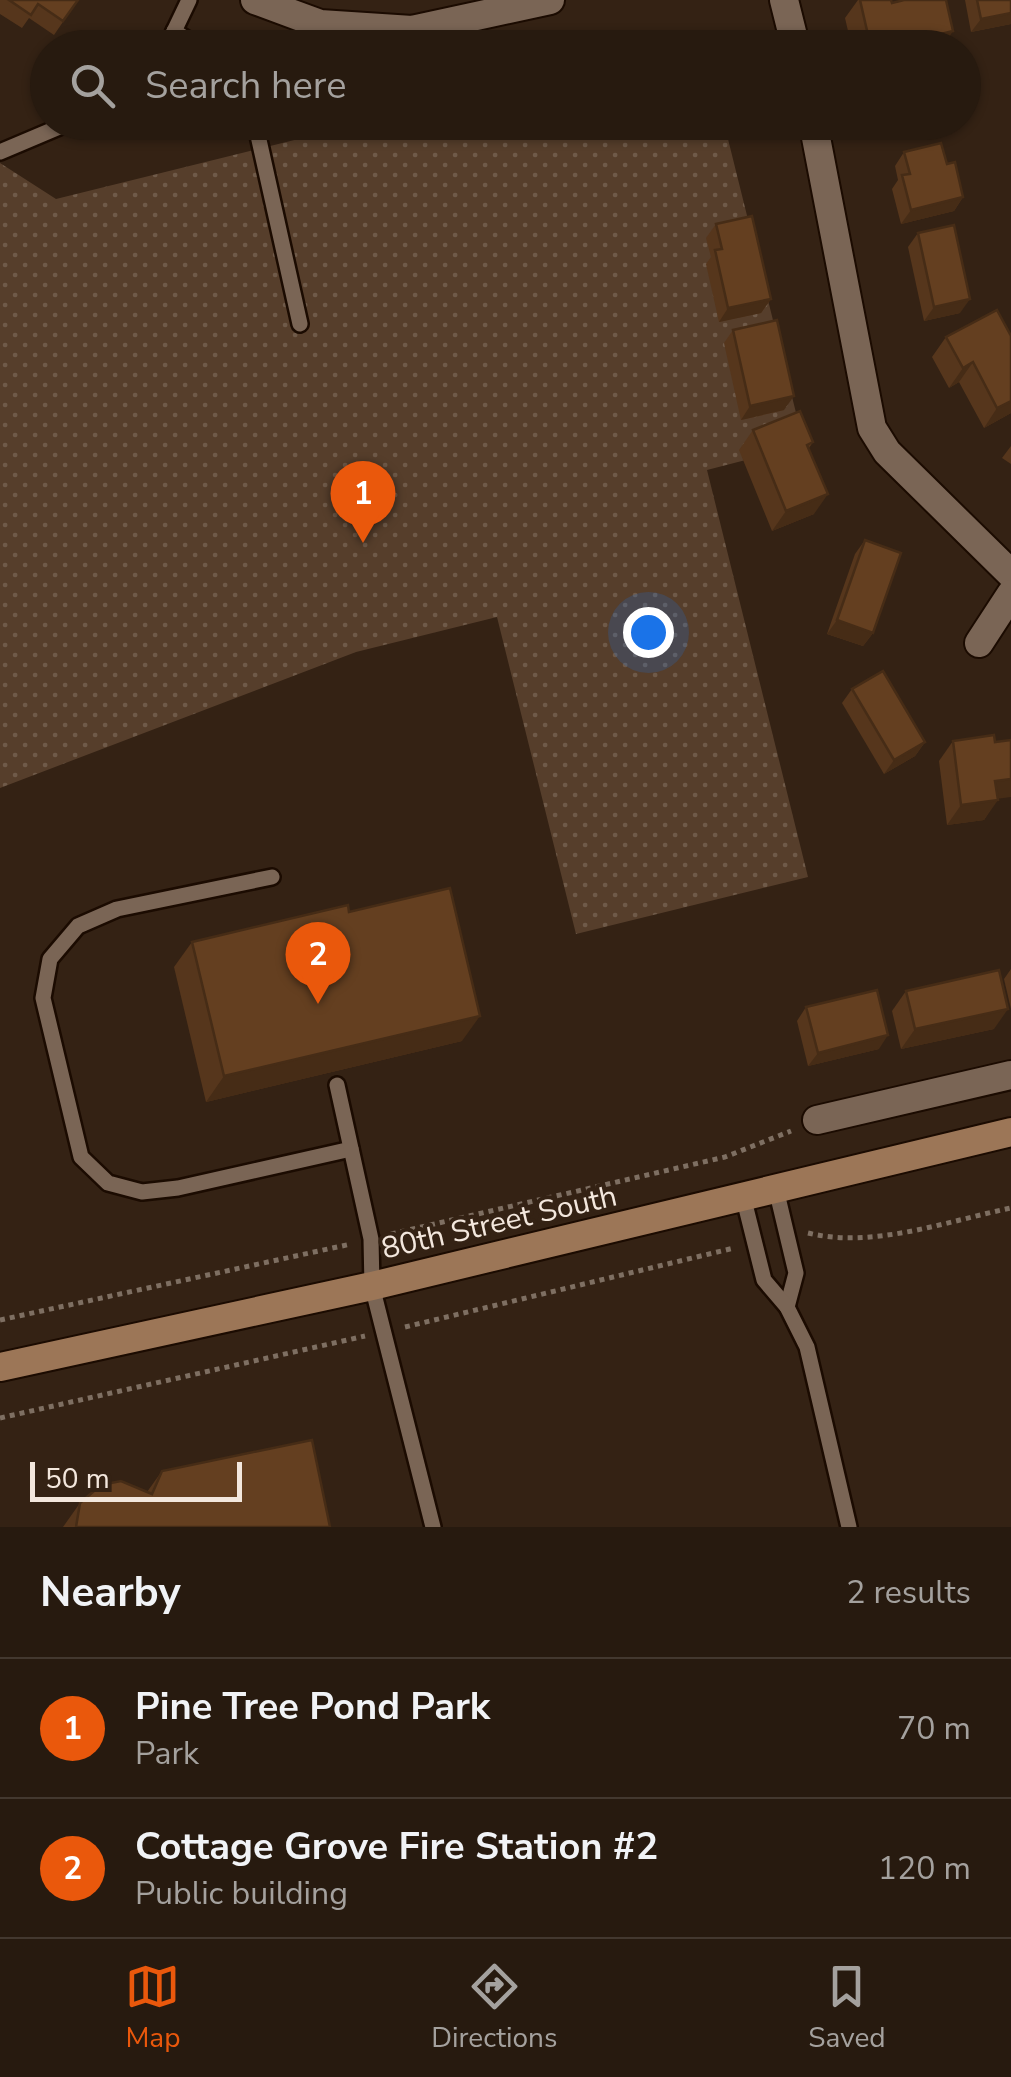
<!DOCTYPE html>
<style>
:root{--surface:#271a0f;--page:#2f2318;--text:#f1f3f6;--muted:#a4a19e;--line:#43382f;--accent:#ea580c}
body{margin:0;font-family:"Nunito Sans",sans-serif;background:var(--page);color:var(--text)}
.scale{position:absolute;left:30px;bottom:25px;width:212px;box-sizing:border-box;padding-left:10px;border:5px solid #f3e7dd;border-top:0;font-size:28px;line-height:35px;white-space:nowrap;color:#f3e7dd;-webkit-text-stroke:8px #342214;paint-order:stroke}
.you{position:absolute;left:648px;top:632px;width:35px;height:35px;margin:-25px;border:8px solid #fff;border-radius:50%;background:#1a73e8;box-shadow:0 0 0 15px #1a73e833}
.badge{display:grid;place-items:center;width:65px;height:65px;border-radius:50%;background:var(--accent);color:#fff;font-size:32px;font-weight:700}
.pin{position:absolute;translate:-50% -82px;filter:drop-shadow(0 2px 5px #0008)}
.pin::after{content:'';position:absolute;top:52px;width:35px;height:30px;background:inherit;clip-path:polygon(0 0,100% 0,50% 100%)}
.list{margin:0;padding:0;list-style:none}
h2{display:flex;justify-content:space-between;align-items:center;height:130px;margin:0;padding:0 40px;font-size:42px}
h2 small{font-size:32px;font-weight:400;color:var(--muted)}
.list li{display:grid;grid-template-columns:65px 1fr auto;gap:30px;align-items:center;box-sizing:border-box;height:140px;padding:0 40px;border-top:2px solid var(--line)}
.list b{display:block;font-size:38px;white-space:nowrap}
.list p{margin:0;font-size:32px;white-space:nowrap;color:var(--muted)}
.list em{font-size:32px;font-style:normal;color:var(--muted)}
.icon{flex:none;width:55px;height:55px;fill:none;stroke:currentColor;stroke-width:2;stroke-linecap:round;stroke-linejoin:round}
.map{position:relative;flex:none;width:1011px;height:1527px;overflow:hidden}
.search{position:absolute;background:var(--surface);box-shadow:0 2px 8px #0004;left:30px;right:30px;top:30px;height:110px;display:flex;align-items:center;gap:25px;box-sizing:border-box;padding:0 35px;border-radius:55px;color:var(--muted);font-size:38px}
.sheet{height:410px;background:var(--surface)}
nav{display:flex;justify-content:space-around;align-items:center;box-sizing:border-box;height:140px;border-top:2px solid var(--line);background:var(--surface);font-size:28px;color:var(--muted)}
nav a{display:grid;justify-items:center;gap:5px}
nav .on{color:var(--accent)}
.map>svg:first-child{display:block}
.green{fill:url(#green-dots)}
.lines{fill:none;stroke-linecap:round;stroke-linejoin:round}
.service-casing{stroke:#1b0b01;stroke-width:20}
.minor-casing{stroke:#1b0b01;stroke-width:32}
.secondary-casing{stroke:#1b0b01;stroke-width:32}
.path{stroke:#7e6f62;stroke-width:5;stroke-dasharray:5 5;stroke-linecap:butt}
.service{stroke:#7a6555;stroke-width:15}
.minor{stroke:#7a6555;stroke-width:28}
.secondary{stroke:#9c7657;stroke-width:28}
.wall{fill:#56361c}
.shaded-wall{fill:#462c16}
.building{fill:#643f20;stroke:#462c16;stroke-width:2.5}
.labels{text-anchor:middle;stroke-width:8;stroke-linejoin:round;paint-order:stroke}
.street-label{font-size:30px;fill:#f3e7dd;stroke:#342214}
</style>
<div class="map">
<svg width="1011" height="1527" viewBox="0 0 1011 1527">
<defs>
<pattern id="green-dots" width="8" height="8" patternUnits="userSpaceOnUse" patternTransform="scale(2.5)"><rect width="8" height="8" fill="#563e2b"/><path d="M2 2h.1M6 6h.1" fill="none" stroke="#6f5a49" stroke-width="1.8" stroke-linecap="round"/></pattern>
</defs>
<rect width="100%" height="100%" fill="#342214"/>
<path class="green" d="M363,123h361l80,322 -97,25 101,407 -232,57 -79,-317 -141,35 -356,136v-625l56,36z"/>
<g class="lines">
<g class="service-casing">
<g id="service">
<path d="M174,31l27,17"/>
<path d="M166,48l23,-48"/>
<path d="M255,122l45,202"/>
<path d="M0,152l71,-30"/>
<path d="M272,877l-155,32 -39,17 -28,33 -7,39 38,159 27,26 34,9 36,-4 173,-39"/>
<path d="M337,1085l34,154 1,47 61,241"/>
<path d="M776,1189l20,84 -9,34"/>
<path d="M743,1196l21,84 23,27 20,40 42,180"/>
</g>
</g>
<g class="minor-casing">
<g id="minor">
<path d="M255,0l65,24 92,6 138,-30"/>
<path d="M784,0l12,48"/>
<path d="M813,122l59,306 15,24 124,122"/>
<path d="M979,643l32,-49"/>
<path d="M817,1120l194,-45"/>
</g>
</g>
<g class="secondary-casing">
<path id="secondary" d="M0,1367l372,-81 639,-154"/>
</g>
<g class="path">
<path d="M808,1233c65,16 139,-12 203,-25"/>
<path d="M391,1234l334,-77 66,-26"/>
<path d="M0,1320l351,-76"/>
<path d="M405,1327l329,-79"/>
<path d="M0,1418l365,-82"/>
</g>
<use href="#service" class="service"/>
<use href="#minor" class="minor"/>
<use href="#secondary" class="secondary"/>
</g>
<g class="wall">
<path d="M0,0h78l-24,35 -25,-17 -7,10 -22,-14z"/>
<path d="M858,0h33l1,3 50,45h-90l-7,-30z"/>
<path d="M965,0h46v24l-40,8z"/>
<path d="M904,152l43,12 16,33 -9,14 -53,13 -9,-35 6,-9 -3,-14z"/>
<path d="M716,224l55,75 -10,14 -42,9 -13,-58 5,-7 -5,-19z"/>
<path d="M918,233l42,80 -36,8 -16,-74z"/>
<path d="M997,310l14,103 -27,15 -25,-46 -10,6 -17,-31 14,-20z"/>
<path d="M733,330l51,80 -43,10 -17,-77z"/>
<path d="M753,430l60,12 -4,6 5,66 -42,17 -33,-81z"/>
<path d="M1011,446v18l-9,-6z"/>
<path d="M865,540l8,93 -10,13 -36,-12 28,-80z"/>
<path d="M852,689l73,53 -10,14 -31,18 -42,-71z"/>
<path d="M953,741l44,58 -13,21 -37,5 -8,-64z"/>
<path d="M192,942l270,99 -256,61 -32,-135z"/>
<path d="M1011,969v40l-7,-30z"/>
<path d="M906,991l88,38 -93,20 -9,-38z"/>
<path d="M806,1007l73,42 -71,17 -11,-45z"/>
<path d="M162,1471l168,56h-267l17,-24 67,-11z"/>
</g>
<g class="shaded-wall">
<path d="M1011,13v11l-40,8 10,-13z"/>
<path d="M953,31l-11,17h-44l3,-4z"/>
<path d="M963,197l-9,14 -53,13 10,-14z"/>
<path d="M771,299l-10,14 -42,9 9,-14z"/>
<path d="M970,299l-10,14 -36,8 10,-14z"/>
<path d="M973,362l-14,20 -10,6 14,-20z"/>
<path d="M794,396l-10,14 -43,10 9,-14z"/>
<path d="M1011,401v12l-27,15 13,-20z"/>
<path d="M828,494l-14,20 -42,17 14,-20z"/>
<path d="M837,620l36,13 -10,13 -36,-12z"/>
<path d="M925,742l-10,14 -31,18 10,-14z"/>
<path d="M1011,779v18l-30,4 14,-20z"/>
<path d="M998,800l-14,20 -37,5 14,-20z"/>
<path d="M1008,1009l-14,20 -93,20 14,-20z"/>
<path d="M480,1016l-18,25 -256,61 18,-26z"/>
<path d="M888,1035l-9,14 -71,17 10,-13z"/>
</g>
<g class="building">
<path d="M9,0h69l-15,21 -25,-17 -7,11z"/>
<path d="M860,0h31l1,3 12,-3h42l7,31 -52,13 1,4h-31z"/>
<path d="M977,0h34v13l-30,6z"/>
<path d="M941,143l6,21 8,-2 8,35 -52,13 -9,-35 8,-1 -6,-22z"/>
<path d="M752,216l19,83 -43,9 -13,-58 7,-1 -6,-25z"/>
<path d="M954,225l16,74 -36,8 -16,-74z"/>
<path d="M997,310l14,26v65l-14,7 -24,-46 -10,6 -17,-31z"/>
<path d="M777,320l17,76 -44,10 -17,-76z"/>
<path d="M800,411l13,31 -6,3 21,49 -42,17 -33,-81z"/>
<path d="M865,540l36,13 -28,80 -36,-13z"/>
<path d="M883,671l42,71 -31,18 -42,-71z"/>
<path d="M994,735l1,7 16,-2v39l-16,2 3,19 -37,5 -8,-64z"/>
<path d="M450,888l30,128 -256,60 -32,-134 156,-37 1,7z"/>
<path d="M999,970l9,39 -93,20 -9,-38z"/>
<path d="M877,990l11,45 -70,18 -12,-46z"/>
<path d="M312,1440l18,87h-254l4,-24 21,-18 20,-4 31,13 10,-23z"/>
</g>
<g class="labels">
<g class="street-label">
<text transform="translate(499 1222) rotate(-13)" y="10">80th Street South</text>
</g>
</g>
</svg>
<div class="scale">50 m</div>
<div class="you"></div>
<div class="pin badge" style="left:363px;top:543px">1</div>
<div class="pin badge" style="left:318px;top:1004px">2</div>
<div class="search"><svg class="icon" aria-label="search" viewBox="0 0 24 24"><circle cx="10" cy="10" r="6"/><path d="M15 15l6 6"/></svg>Search here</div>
</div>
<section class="sheet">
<h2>Nearby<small>2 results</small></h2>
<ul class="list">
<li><span class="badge">1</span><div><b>Pine Tree Pond Park</b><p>Park</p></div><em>70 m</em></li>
<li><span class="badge">2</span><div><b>Cottage Grove Fire Station #2</b><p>Public building</p></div><em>120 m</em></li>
</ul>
</section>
<nav>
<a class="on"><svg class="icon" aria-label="map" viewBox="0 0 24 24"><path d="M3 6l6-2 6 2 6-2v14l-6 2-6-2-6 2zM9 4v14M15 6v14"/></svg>Map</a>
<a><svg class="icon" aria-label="directions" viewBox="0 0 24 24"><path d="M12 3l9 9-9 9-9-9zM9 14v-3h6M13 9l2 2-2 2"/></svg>Directions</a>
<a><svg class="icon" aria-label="saved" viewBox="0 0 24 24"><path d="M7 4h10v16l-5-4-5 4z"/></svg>Saved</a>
</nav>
